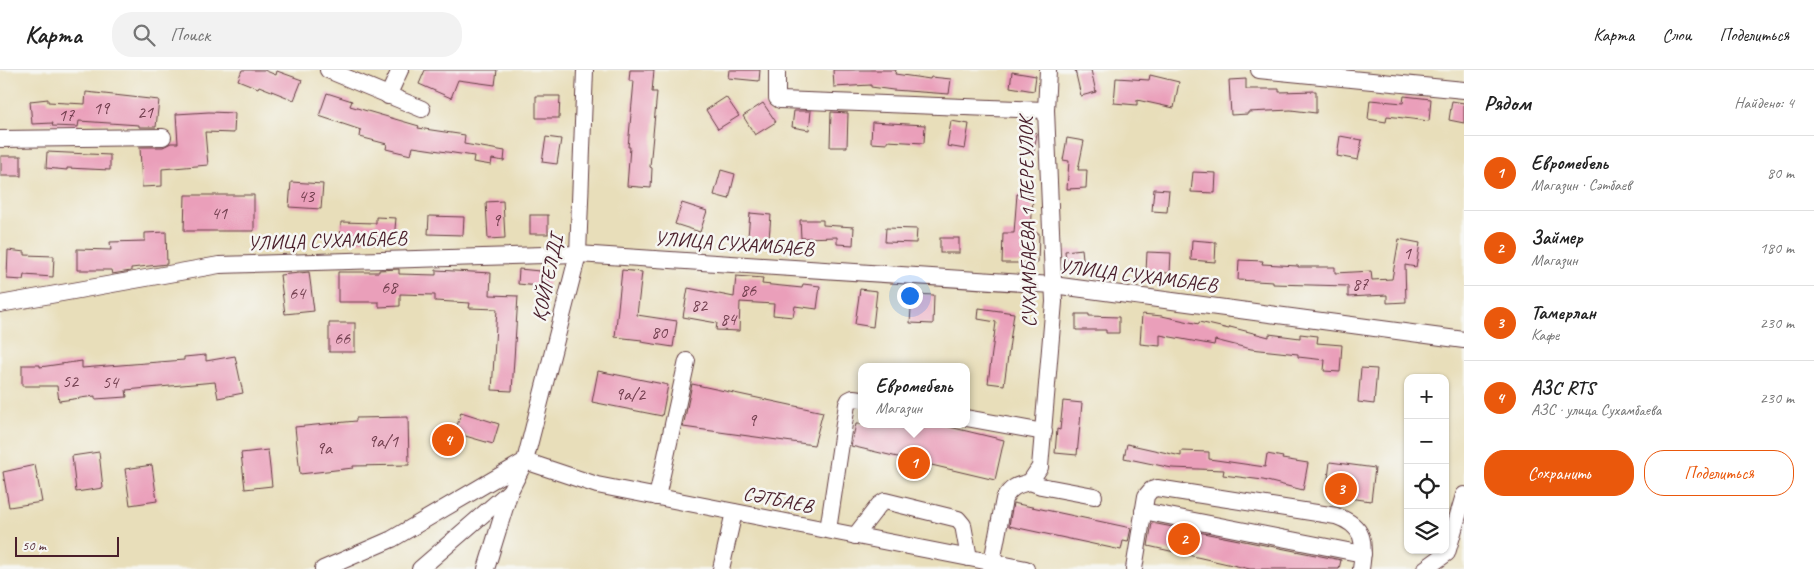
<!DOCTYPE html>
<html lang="ru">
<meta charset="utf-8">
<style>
:root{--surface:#fff;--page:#f2f2f2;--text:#222;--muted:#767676;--line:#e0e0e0;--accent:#ea580c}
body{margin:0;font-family:Caveat,sans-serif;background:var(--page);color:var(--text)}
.controls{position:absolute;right:15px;bottom:15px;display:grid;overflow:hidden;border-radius:10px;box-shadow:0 1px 4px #0004}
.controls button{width:45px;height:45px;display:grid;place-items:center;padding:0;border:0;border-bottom:1px solid var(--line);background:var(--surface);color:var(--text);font:25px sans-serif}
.scale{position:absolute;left:15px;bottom:12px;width:104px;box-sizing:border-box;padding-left:5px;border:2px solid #4a1f2b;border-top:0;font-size:14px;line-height:18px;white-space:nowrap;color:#4a1f2b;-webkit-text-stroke:4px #f6f6f2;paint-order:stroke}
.you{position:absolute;left:909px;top:225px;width:18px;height:18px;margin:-12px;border:4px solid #fff;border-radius:50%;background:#1a73e8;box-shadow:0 0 0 8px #1a73e833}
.badge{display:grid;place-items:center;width:32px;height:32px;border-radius:50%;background:var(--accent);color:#fff;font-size:16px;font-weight:700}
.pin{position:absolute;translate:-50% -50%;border:2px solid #fff;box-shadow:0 1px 5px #0006}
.popup{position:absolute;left:858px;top:293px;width:112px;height:65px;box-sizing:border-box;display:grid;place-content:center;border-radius:10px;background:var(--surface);filter:drop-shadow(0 1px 4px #0005);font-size:16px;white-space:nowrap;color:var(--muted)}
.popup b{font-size:19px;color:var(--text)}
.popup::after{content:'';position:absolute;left:50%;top:100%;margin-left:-10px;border:10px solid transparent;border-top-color:var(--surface)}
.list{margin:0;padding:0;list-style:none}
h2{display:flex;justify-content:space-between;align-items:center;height:65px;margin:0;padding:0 20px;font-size:21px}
h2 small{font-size:16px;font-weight:400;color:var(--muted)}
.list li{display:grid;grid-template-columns:32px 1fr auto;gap:15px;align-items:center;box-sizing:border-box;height:75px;padding:0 20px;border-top:1px solid var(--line)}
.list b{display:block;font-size:19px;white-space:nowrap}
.list p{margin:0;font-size:16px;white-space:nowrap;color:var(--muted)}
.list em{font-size:16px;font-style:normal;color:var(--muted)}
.actions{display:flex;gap:10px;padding:15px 20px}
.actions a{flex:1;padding:11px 0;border:1px solid var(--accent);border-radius:20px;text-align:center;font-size:18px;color:var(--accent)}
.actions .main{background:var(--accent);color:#fff}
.icon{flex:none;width:28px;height:28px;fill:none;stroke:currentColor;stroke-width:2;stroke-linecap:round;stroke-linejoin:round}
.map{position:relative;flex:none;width:1464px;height:499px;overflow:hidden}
header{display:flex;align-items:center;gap:30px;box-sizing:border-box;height:70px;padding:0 25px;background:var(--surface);border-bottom:1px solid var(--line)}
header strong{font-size:24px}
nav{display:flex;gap:28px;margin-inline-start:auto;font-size:18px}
.search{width:350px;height:45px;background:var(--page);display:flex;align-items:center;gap:12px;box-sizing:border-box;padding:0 18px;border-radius:20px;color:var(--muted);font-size:19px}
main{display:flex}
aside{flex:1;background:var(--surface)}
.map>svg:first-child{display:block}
.building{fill:#ea9fba}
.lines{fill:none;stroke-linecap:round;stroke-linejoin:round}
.minor-casing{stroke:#623c40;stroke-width:18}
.minor{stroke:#fff;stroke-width:16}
.labels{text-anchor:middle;stroke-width:5;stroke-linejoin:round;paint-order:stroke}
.number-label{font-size:18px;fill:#723f4f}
.street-label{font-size:20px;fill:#4a1f2b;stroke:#f6f6f2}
</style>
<header>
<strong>Карта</strong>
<div class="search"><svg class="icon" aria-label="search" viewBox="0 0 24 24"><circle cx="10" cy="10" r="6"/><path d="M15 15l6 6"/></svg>Поиск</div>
<nav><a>Карта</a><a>Слои</a><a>Поделиться</a></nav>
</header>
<main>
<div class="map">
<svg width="1464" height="499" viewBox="0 0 1464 499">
<rect width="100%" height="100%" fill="#f6f6f2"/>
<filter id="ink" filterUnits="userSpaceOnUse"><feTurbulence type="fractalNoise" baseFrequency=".02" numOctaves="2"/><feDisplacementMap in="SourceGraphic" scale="10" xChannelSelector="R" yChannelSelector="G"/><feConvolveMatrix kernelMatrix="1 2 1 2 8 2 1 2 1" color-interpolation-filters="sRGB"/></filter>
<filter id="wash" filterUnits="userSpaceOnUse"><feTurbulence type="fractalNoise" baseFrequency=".0096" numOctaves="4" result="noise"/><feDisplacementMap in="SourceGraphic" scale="20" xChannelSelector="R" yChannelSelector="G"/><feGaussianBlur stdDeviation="1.12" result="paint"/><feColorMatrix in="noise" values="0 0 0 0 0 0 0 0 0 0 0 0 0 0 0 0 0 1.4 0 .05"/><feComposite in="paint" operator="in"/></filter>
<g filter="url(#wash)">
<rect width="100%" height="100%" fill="#e8deba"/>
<g id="blocks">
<g class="building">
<path d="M242,0h22l12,5 1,-4 25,9 -8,20 -35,-14 -1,2 -20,-8z"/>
<path d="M425,0h72l-2,15 -37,-5 -7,18 -32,-14z"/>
<path d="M630,0h24l-2,22h5l-7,75 2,1 -1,20 -24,-2 3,-39h-2l6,-66h-5z"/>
<path d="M729,0h31l-1,11 -31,-3z"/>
<path d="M833,0h63l-1,4 35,5 1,-2 20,2 -2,15 -56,-4 -22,-3v-2l-37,2z"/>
<path d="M1075,0h16l5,22 -15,4z"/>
<path d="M1012,2l24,4 -2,15 -24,-4z"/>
<path d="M1150,5l29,7 -5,26 -37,-8v5l-23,-2 2,-25 33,2z"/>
<path d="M1246,9v10h33v3l37,-1v22l-25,-3 -43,2v2l-17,1 -2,-35z"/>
<path d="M86,22l73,8 -3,27h-17v-2l-60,-4 -1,6 -26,-1 1,-3 -21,1 -2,-23 18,-2v3l37,2z"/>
<path d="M327,23l25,8 -2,5 69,20 -1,2 47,7 -1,9 41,7 -1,10 -12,-2 -1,6 -18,-3 1,-6 -61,-9 -2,8 -25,-6 1,-5 -27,-7 1,-7 -42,-14z"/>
<path d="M536,26h24l-1,22h-23z"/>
<path d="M1404,26l27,3 -2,22 -42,-5 -1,6 -18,-3 2,-19 33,3z"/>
<path d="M726,27l13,19 -21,13 -12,-19z"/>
<path d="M1452,31l12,2v20l-15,-3z"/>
<path d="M763,33l13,19 -21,13 -12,-19z"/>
<path d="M794,41h17l-2,19 -17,-3z"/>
<path d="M209,42l26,1 -1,20 -29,-1 3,33 -46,4v17l-20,1 -2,-40h23l8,-4h7l-2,-29z"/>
<path d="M831,42l17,1 -1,34h-17z"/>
<path d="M951,51l18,3 -4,25 -18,-3z"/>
<path d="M872,52l53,3 -1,18 -37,-2v3l-16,-1z"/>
<path d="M1021,60l16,3 -3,18 -16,-3z"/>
<path d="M1340,66l22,4 -4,20 -21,-4z"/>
<path d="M546,67l15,2 -4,25 -15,-2z"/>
<path d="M1067,68l17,3 -6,29h9l-1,18 -19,1 2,-28 -6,-1z"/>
<path d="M47,82l63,3v15l-43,-2v2l-21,-2z"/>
<rect x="1" y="86" width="20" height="20"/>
<path d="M721,100l14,4 -6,25 -15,-4z"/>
<path d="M1193,102l23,1 -1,20 -24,-1z"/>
<path d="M291,112l32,2 -2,25 -32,-2z"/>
<path d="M1154,119l15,1 -2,22 -15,-1z"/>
<path d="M1017,124l16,2 -2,37h8l-1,30h-36l1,-30h11z"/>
<path d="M185,125h69v36h-70z"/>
<path d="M503,131l2,37 -17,1 -2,-37z"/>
<path d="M682,133l25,8 -7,21 -25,-8z"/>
<path d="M750,143l21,2 -2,24 -21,-2z"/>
<rect x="530" y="145" width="18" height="19"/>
<path d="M429,146l35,1 -1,18 -35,-1z"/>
<path d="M376,147l20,1 -2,22 -30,-2v4l-24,-2 1,-18 35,1z"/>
<path d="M800,150h23v5l31,2 -1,18 -16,-1v-7l-36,1z"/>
<path d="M886,158l31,1 -1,14 -31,-1z"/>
<path d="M166,162l1,32 -36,4v3l-19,3 -1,-4h-34v-21l34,1 -1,-8 35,-1v-8z"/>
<rect x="940" y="168" width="19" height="15"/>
<path d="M1399,169l21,4 -4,24 -11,-2 1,37 -19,1v-8l-39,2v-11l-75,-2v-2l-35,-2 1,-20 24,1 -1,3 36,2v1h37v6l36,-2 1,9 20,-1z"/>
<path d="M1192,170l24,2 -1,20 -24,-2z"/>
<path d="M1082,179l2,19 -17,1 -2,-18z"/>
<path d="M8,180l17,2v3l29,1 -1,21 -29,-2 -1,5 -16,-1z"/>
<path d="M1147,182l24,1 -1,20 -24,-1z"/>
<path d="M399,199v5l37,1v-5l55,3 -1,22 28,1 -6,95 -20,-1 5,-81 -28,-1 1,-5 -35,-2v-6l-35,-1v12l-21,1v-5h-41v-30h41v-2z"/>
<path d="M519,199l31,3 -2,15 -30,-3z"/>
<path d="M622,200l20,2 -5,43 40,6 -4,26 -32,-5 1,-2 -27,-3z"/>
<path d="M309,202l5,39 -29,3 -5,-39z"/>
<path d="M736,206l27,2 -1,6 40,4 1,-4 17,2 -3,23 -22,-3 -2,11 -20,-2 1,-11 -34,-2 -1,29 -23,-1 1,-7 -34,-6 5,-29 46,9z"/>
<path d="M860,219l17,2 -4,36 -18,-3z"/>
<path d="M912,224l22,1 -1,29 -23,-1z"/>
<path d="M979,238l35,5 -10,72 -16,-2 8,-61 -18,-3z"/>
<path d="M1076,244h13v2l30,1v16h-13v-3h-30z"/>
<path d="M1142,244l20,2 37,8v-2l30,7 1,-2 39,10v-3l31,4v-4l18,2 -1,7 25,2 -2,27 -16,-1 1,-11 -27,-3v-3l-47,-5 -36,-9 -1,5 -54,-10v11l-20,-2z"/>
<rect x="329" y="253" width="26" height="29"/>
<path d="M206,285v6l29,-5 8,37 -25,5 -3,-16 -89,8 1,7 -32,2v-3l-36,5 -2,-15h-35v-21h18v2l42,-6v7l102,-8v-3z"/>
<path d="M1361,298l16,1 -3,35 -16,-2z"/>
<path d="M598,301l70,14 -6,31 -70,-14z"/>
<path d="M692,314l131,28 -9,33 -131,-18z"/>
<path d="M1063,331l19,2 -5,52 -22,-2 2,-24 3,1z"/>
<path d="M461,342l38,12 -6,20 -38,-11z"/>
<path d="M408,347l1,48 -56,1v2l-53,6 -5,-47 61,-6v-3z"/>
<path d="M856,354h81l67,16 -9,40 -144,-34z"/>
<path d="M1127,374l54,12v-5l28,1v7l56,8 2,-13 16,3 -1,2 26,4 -5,27 -40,-10 -40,-5 1,-5 -52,-2 -48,-10z"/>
<path d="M268,380l4,36 -27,3 -4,-36z"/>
<path d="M99,382l4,36 -27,4 -4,-36z"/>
<path d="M1330,392l45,6 -4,33 -45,-6z"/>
<path d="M35,395l7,37 -33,5 -6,-35z"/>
<path d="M152,395l5,36 -27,4 -5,-36z"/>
<path d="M1013,433l118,25 -3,14 -5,-1 -2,9 -112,-24z"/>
<path d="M1152,453l189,37 -2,9h-89l-102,-23z"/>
</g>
</g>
</g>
<g filter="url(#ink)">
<use href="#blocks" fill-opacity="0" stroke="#623c40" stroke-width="1"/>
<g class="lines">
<g class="minor-casing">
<g id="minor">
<path d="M328,0l94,39"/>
<path d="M777,0v28l3,2 266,10"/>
<path d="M1259,0l205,20"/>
<path d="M388,26l12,-26"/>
<path d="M0,69l163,-2"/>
<path d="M0,234l219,-39 359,-11 475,31 411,55"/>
<path d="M966,348l78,14"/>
<path d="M525,391l72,24 429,84"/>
<path d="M1030,412l11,4 53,10"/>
<path d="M657,427l30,-136"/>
<path d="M1143,441l220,43"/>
<path d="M828,460l19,-126 2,-4 4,-2 9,1"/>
<path d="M855,466l24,-31 6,-4 73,18 5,6 6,33"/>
<path d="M992,492l12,-63c7,-12 13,-14 26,-17l10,-15 14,-165 -8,-192 2,-40"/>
<path d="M323,499l69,-30 133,-78"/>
<path d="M420,499l90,-78"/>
<path d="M486,499l24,-78 15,-30 53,-207 7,-184"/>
<path d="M721,499l13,-57"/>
<path d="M1134,499l12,-73 5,-6 6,-2 179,28c29,10 29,26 25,53"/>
<path d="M1425,499l22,-16 17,-58"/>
</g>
</g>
<use href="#minor" class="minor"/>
</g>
</g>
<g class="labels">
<g class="number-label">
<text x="101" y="44">19</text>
<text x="145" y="48">21</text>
<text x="66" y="51">17</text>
<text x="306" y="132">43</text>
<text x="219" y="149">41</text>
<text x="496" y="156">9</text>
<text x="1407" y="189">1</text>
<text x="1360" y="220">87</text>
<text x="389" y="223">68</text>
<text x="748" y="226">86</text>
<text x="297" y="229">64</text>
<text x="699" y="241">82</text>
<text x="728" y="255">84</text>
<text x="659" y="268">80</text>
<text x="342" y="274">66</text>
<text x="70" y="317">52</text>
<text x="110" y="318">54</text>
<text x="630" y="330">9а/2</text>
<text x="752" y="356">9</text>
<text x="383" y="377">9а/1</text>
<text x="324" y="384">9а</text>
</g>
<g class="street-label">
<text transform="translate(1027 152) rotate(-91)" y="7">СУХАМБАЕВА 1 ПЕРЕУЛОК</text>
<text transform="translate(327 170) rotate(-2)" y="7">УЛИЦА СУХАМБАЕВ</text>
<text transform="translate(734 173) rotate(4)" y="7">УЛИЦА СУХАМБАЕВ</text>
<text transform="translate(1138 205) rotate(7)" y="7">УЛИЦА СУХАМБАЕВ</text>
<text transform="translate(547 208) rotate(-78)" y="7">ҚОЙГЕЛДІ</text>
<text transform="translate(778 429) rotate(11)" y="7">СӘТБАЕВ</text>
</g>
</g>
</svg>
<div class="controls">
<button>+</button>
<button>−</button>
<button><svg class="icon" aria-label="locate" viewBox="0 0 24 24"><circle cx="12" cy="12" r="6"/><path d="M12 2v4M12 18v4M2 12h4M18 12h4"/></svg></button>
<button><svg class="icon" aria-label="layers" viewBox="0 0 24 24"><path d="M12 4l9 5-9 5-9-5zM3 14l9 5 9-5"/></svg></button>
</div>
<div class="scale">50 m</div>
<div class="you"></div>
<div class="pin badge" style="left:914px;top:393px">1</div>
<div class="popup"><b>Евромебель</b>Магазин</div>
<div class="pin badge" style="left:1184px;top:469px">2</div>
<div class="pin badge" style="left:1341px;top:419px">3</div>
<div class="pin badge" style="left:448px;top:370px">4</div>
</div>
<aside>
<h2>Рядом<small>Найдено: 4</small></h2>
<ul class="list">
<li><span class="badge">1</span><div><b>Евромебель</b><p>Магазин · Сәтбаев</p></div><em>80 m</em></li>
<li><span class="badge">2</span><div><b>Займер</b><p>Магазин</p></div><em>180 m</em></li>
<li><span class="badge">3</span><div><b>Тамерлан</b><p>Кафе</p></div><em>230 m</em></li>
<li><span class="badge">4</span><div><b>АЗС RTS</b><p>АЗС · улица Сухамбаева</p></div><em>230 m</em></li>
</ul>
<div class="actions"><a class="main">Сохранить</a><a>Поделиться</a></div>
</aside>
</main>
